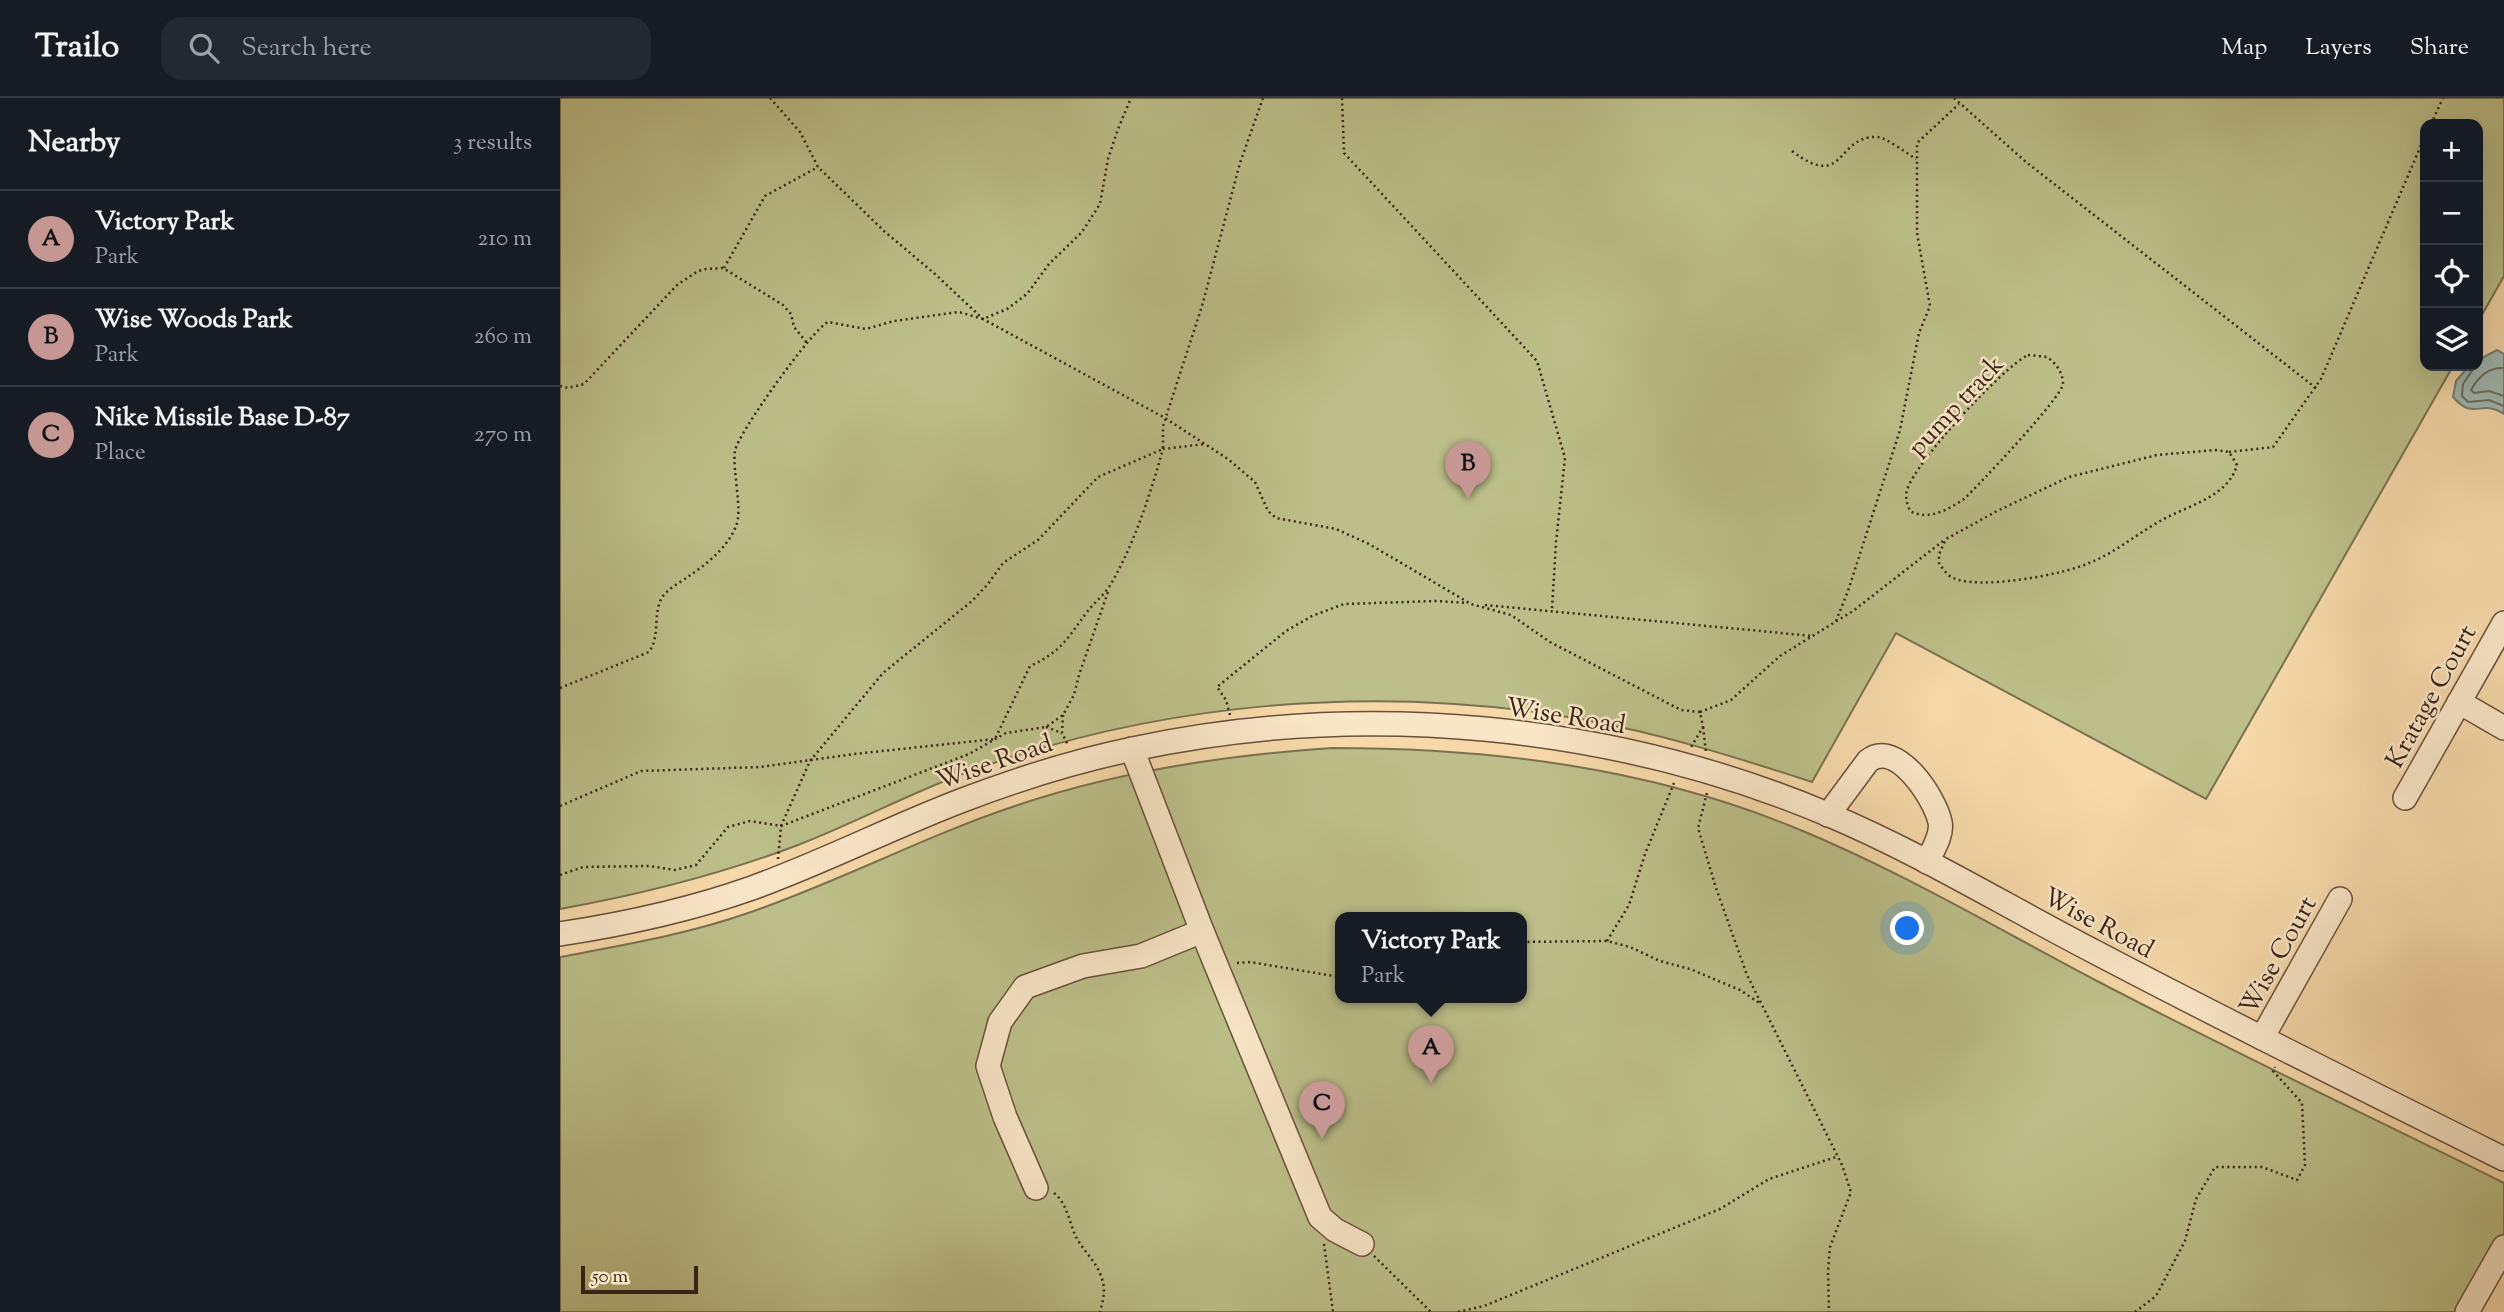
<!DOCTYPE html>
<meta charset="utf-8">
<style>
:root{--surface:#171b24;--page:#242831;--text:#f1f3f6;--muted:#9ea1a6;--line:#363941;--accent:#c59692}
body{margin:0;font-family:"Sorts Mill Goudy",serif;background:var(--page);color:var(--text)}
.controls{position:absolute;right:21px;top:21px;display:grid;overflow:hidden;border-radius:14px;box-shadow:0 7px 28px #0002}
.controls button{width:63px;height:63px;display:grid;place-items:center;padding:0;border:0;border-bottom:2px solid var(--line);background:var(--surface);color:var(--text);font:35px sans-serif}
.scale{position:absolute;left:21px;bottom:18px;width:117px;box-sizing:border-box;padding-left:7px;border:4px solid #3b2315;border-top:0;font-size:19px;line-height:24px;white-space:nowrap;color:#3b2315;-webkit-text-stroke:5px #f9e6c7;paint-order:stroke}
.you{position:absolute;left:1348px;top:831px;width:24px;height:24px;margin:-18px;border:5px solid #fff;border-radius:50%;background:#1a73e8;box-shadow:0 0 0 10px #1a73e833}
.badge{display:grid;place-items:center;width:46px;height:46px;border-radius:50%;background:var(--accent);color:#111;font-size:23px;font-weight:700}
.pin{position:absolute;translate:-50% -58px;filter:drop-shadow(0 2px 4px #0008)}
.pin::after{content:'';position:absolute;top:37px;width:24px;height:21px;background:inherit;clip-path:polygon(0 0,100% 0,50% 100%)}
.popup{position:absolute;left:775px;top:814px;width:192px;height:91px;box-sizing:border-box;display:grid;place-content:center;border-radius:14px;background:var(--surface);filter:drop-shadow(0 2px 5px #0005);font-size:23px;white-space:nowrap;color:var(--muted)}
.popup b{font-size:26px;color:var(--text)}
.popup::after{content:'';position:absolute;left:50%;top:100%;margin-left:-14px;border:14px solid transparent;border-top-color:var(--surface)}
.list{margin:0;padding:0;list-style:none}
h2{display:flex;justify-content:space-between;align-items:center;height:91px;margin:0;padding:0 28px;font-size:30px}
h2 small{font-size:23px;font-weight:400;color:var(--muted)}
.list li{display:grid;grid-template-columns:46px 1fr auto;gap:21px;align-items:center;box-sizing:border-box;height:98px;padding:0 28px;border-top:2px solid var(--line)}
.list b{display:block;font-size:26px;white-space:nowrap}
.list p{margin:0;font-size:23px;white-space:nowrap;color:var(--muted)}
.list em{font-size:23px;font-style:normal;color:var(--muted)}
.icon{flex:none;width:38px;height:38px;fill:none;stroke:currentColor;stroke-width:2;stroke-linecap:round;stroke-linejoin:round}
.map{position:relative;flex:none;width:1944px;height:1214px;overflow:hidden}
header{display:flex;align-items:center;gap:42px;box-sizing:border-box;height:98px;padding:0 35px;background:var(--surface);border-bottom:2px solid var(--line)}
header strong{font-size:33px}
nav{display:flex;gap:38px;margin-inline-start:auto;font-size:24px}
.search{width:490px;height:63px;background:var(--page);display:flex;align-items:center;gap:18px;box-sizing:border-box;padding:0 24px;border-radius:21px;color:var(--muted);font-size:26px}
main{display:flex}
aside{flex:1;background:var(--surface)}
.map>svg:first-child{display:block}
.green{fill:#bcbf89;stroke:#7c714f;stroke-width:2;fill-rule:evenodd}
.water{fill:#9fb8b1;stroke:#777c73;stroke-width:2}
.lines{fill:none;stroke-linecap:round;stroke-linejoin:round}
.shore{stroke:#6d6e63;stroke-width:2}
.minor-casing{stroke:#6a503a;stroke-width:26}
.path{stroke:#3b2315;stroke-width:2.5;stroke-dasharray:2 3.5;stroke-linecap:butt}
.minor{stroke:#f9e6c7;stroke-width:23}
.labels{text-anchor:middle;stroke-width:5;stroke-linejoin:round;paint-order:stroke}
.street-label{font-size:26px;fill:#3b2315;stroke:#f9e6c7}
</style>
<header>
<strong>Trailo</strong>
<div class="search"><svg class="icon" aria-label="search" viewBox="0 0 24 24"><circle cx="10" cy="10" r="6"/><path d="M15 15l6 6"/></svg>Search here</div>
<nav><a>Map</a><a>Layers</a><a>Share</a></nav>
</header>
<main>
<aside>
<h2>Nearby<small>3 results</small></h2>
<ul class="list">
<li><span class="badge">A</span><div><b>Victory Park</b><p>Park</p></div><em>210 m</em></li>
<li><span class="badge">B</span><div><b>Wise Woods Park</b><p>Park</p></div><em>260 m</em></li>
<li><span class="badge">C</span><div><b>Nike Missile Base D-87</b><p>Place</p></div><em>270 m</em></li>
</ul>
</aside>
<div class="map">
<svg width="1944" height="1214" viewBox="0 0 1944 1214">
<rect width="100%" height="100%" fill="#f6d8a9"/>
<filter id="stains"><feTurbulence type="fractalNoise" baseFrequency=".00286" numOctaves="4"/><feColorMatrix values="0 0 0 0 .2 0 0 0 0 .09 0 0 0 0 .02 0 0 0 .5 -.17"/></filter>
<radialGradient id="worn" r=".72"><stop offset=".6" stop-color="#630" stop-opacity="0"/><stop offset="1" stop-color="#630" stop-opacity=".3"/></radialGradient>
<g class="green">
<path d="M0,0h1944v178l-26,46v-198h-53v242h28l-247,433 -310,-166 -84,149c-77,-25 -153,-49 -232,-63 -205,-36 -420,-17 -615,54 -57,21 -110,50 -167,72 -79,30 -155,49 -238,64z"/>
<path d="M772,650c157,0 315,19 461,79 106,43 205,102 306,155 134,70 270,134 405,201v87l-24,42h-1920v-355c64,-12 129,-23 191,-45 90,-31 174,-76 264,-106 103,-35 210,-51 317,-58zM780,819h182v80h-182z"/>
</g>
<path class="water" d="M1937,252l7,4v60c-25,-16 -29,8 -51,-17l3,-16 13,-15h9v-6z"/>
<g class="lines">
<g class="shore">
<path d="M1915,268l-12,18 -1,12 6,6 21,-2 15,6"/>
<path d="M1944,270c-16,-1 -26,9 -33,22l3,3 15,-2 15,5"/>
</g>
<g class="minor-casing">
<g id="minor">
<path d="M1899,604l45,26"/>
<path d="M572,651l70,182 118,286 15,13 27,14"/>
<path d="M1845,700l99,-175"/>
<path d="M1268,717l40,-54c28,-23 67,37 72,61 3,13 -8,29 -13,40"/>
<path d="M0,836c65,-10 130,-24 192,-46 72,-26 140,-61 211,-88 55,-21 112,-39 170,-51 228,-49 478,-26 694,65 93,39 179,92 268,138 135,71 272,139 409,207"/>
<path d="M1702,940l78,-139"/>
<path d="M476,1090l-31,-71 -17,-51 12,-44 25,-35 58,-21 58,-10 61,-25"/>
<path d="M1907,1214l37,-65"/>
</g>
</g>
<g class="path">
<path d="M210,0l30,34 18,35 66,64 51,43 48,45 182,99 63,41 27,23 13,29 8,7 60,11 33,15 102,60 40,11 39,27 131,68 19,2 3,15 -13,22"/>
<path d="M782,0l2,55 193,208 28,97 -9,84 -4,67"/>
<path d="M1394,0l72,64 290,226"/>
<path d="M1871,26l12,-26"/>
<path d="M1232,53c54,41 43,-16 86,-14 7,0 30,17 38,22"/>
<path d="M164,170l41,-72 53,-29"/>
<path d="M1468,257l19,2c9,6 16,16 16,27 -1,13 -85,102 -99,115 -16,11 -36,22 -54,12 -3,-7 -5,-14 -3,-21 9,-29 94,-121 121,-135z"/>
<path d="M0,288l8,2 16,-4 93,-99 21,-14 8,-2 17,-1 60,37 8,9 3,13 13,16"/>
<path d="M1655,352l14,2 8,13c-9,32 -48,40 -75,55 -24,13 -47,33 -73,43 -27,12 -109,27 -136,15 -6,-3 -11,-10 -14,-15v-9l7,-15 51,-28 72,-34 88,-22z"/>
<path d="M1669,354l44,-5 48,-68 104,-243"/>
<path d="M925,507l328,31"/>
<path d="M1276,523l12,-30 52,-161 19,-97 11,-27 -13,-73v-90l42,-39"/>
<path d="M0,590l89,-36c12,-17 3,-40 14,-56 6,-8 18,-14 26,-20 18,-12 39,-29 47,-50 7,-16 -4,-56 -1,-75 1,-15 79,-124 93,-129l38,7 28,-8 65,-9 24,7 24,-10 20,-15 22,-30 33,-32 18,-28 8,-45 10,-30 13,-31"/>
<path d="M1140,614l31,-12 49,-44 73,-45 90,-70"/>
<path d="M503,617l-1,18 6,12"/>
<path d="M670,617l-4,-15 -9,-13 69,-56 26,-15 32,-12 93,-3 31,2"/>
<path d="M486,629l16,6"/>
<path d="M1143,629l3,25"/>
<path d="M1147,695l-9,35 18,60 31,87 95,190 9,27 -21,55 -2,24 1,41"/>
<path d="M0,708l81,-35 119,-4 94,-13 141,-15 35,-73c31,-14 37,-27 57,-54 7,-9 18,-18 24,-28 24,-42 39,-89 52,-135l42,-5"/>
<path d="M218,761l3,-33 29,-65 73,-88 89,-72 16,-17 15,-21 35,-23 60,-63 65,-28v-23l39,-120 38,-143 23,-65"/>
<path d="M0,777l23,-8 66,-1 26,4 21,-5 32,-38 22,-6 31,5 188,-72 37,-21 40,-6 17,-12 11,-20 5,-20 30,-86"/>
<path d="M1047,843l22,-36 16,-51 29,-71"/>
<path d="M962,844l85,-1 23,6 30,14 30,8 50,21 21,14"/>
<path d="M677,865l13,-1 90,15"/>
<path d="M494,1095c13,10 15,29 22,44 8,15 21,25 26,42 4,12 1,21 -2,33"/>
<path d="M764,1146l9,68"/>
<path d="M814,1158l57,56"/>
<path d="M898,1214l26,-6 236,-97 49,-30 67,-22"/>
<path d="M1575,1214l21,-16 29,-55 11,-42 19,-32h47l35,13 8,-15 -3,-62 -29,-32 2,-4"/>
</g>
<use href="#minor" class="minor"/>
</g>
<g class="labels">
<g class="street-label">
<text transform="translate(1395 307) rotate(-47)" y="9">pump track</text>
<text transform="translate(1870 598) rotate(-61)" y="9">Kratage Court</text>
<text transform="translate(1006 617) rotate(9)" y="9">Wise Road</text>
<text transform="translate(434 663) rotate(-19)" y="9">Wise Road</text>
<text transform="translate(1539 824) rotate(28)" y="9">Wise Road</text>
<text transform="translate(1717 857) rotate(-61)" y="9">Wise Court</text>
</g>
</g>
<rect width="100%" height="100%" filter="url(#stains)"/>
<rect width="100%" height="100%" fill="url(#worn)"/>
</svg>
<div class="controls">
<button>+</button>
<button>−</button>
<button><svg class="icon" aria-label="locate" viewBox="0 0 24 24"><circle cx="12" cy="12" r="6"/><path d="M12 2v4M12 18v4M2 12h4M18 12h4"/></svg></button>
<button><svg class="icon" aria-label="layers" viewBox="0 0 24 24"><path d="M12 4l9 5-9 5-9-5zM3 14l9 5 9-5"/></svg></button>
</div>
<div class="scale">50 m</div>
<div class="you"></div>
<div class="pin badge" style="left:871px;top:985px">A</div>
<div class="popup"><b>Victory Park</b>Park</div>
<div class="pin badge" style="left:908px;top:401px">B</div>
<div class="pin badge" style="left:762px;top:1041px">C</div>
</div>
</main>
